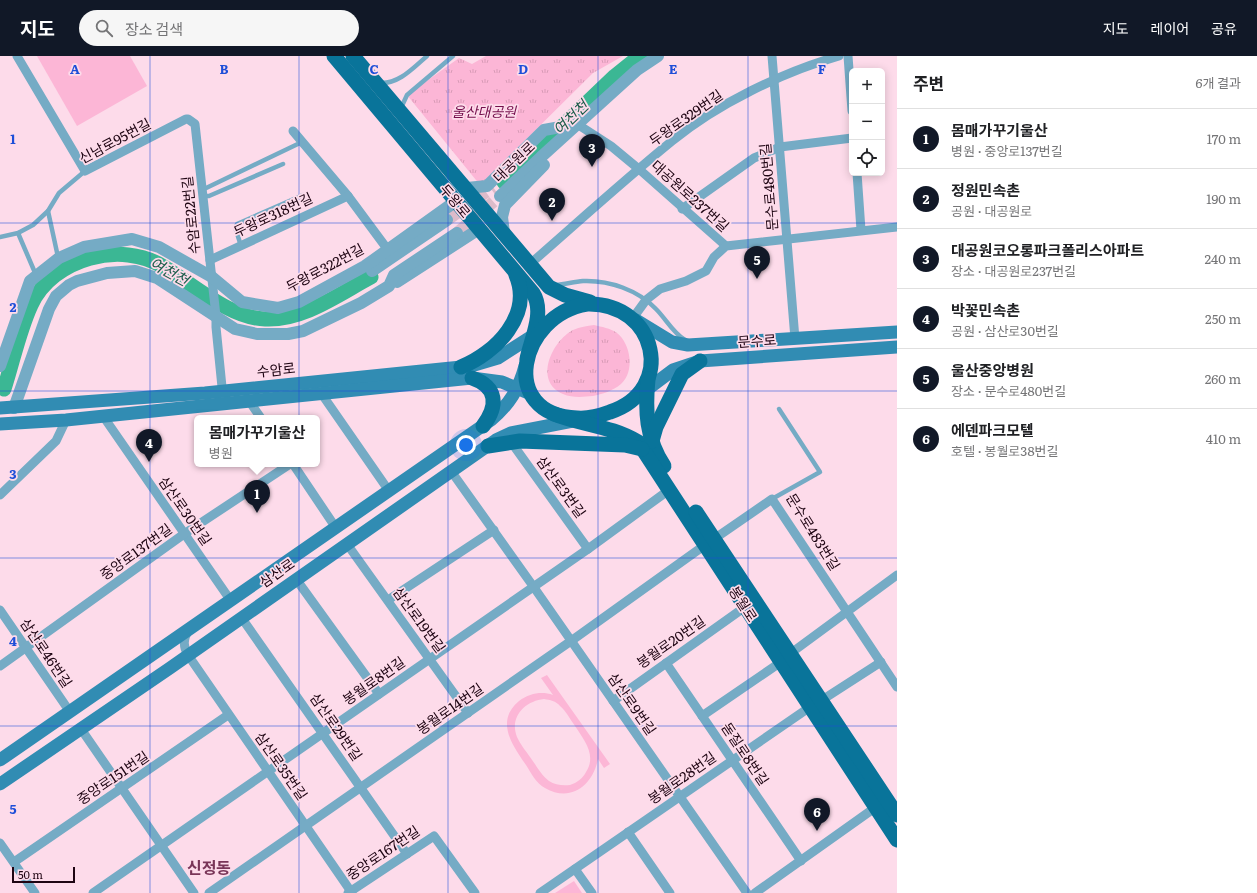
<!DOCTYPE html>
<html lang="ko">
<meta charset="utf-8">
<style>
:root{--surface:#fff;--page:#f6f6f6;--text:#202124;--muted:#757577;--line:#e0e0e0;--accent:#111827}
body{margin:0;font-family:Literata,"Noto Sans KR",serif;background:var(--page);color:var(--text)}
.controls{position:absolute;right:12px;top:12px;display:grid;overflow:hidden;border-radius:6px;box-shadow:0 2px 10px #0003}
.controls button{width:36px;height:36px;display:grid;place-items:center;padding:0;border:0;border-bottom:1px solid var(--line);background:var(--surface);color:var(--text);font:20px sans-serif}
.scale{position:absolute;left:12px;bottom:10px;width:63px;box-sizing:border-box;padding-left:4px;border:2px solid #1e0412;border-top:0;font-size:11px;line-height:14px;white-space:nowrap;color:#1e0412;-webkit-text-stroke:3px #fddbea;paint-order:stroke}
.you{position:absolute;left:466px;top:389px;width:14px;height:14px;margin:-10px;border:3px solid #fff;border-radius:50%;background:#1a73e8;box-shadow:0 0 0 6px #1a73e833}
.badge{display:grid;place-items:center;width:26px;height:26px;border-radius:50%;background:var(--accent);color:#fff;font-size:13px;font-weight:700}
.pin{position:absolute;translate:-50% -33px;filter:drop-shadow(0 1px 2px #0008)}
.pin::after{content:'';position:absolute;top:21px;width:14px;height:12px;background:inherit;clip-path:polygon(0 0,100% 0,50% 100%)}
.popup{position:absolute;left:194px;top:359px;width:126px;height:52px;box-sizing:border-box;display:grid;place-content:center;border-radius:6px;background:var(--surface);filter:drop-shadow(0 1px 3px #0005);font-size:13px;white-space:nowrap;color:var(--muted)}
.popup b{font-size:15px;color:var(--text)}
.popup::after{content:'';position:absolute;left:50%;top:100%;margin-left:-8px;border:8px solid transparent;border-top-color:var(--surface)}
.list{margin:0;padding:0;list-style:none}
h2{display:flex;justify-content:space-between;align-items:center;height:52px;margin:0;padding:0 16px;font-size:17px}
h2 small{font-size:13px;font-weight:400;color:var(--muted)}
.list li{display:grid;grid-template-columns:26px 1fr auto;gap:12px;align-items:center;box-sizing:border-box;height:60px;padding:0 16px;border-top:1px solid var(--line)}
.list b{display:block;font-size:15px;white-space:nowrap}
.list p{margin:0;font-size:13px;white-space:nowrap;color:var(--muted)}
.list em{font-size:13px;font-style:normal;color:var(--muted)}
.icon{flex:none;width:22px;height:22px;fill:none;stroke:currentColor;stroke-width:2;stroke-linecap:round;stroke-linejoin:round}
.map{position:relative;flex:none;width:897px;height:837px;overflow:hidden}
header{display:flex;align-items:center;gap:24px;box-sizing:border-box;height:56px;padding:0 20px;background:var(--accent);color:#fff}
header strong{font-size:19px}
nav{display:flex;gap:22px;margin-inline-start:auto;font-size:14px}
.search{width:280px;height:36px;background:var(--page);display:flex;align-items:center;gap:10px;box-sizing:border-box;padding:0 14px;border-radius:22px;color:var(--muted);font-size:15px}
main{display:flex}
aside{flex:1;background:var(--surface)}
.map>svg:first-child{display:block}
.grass{fill:url(#grass-tufts)}
.garden{fill:#fcb6d6;fill-rule:evenodd}
.lines{fill:none;stroke-linecap:round;stroke-linejoin:round}
.river{stroke:#3bb794;stroke-width:15}
.tertiary-tunnel{stroke:#dcbbca;stroke-width:12;stroke-dasharray:12 6;stroke-linecap:butt}
.service{stroke:#75abc5;stroke-width:4.5}
.minor{stroke:#75abc5;stroke-width:9}
.tertiary{stroke:#75abc5;stroke-width:12}
.secondary{stroke:#318cb3;stroke-width:13}
.primary{stroke:#09749a;stroke-width:15}
.grid{fill:none;stroke:#1d4ed8;stroke-width:1;stroke-opacity:0.55}
.labels{text-anchor:middle;stroke-width:3.5;stroke-linejoin:round;paint-order:stroke}
.park-label{font-size:14px;font-style:italic;fill:#740e4c;stroke:#fddbea}
.street-label{font-size:14px;fill:#1e0412;stroke:#fddbea}
.water-label{font-size:15px;font-style:italic;fill:#1b5c49;stroke:#fddbea}
.quarter-label{font-size:16px;font-weight:bold;fill:#793558;stroke:#fddbea}
.grid-label{font-size:13px;text-anchor:middle;font-weight:bold;fill:#1d4ed8;stroke:#fddbea;stroke-width:3.5;stroke-linejoin:round;paint-order:stroke}
</style>
<header>
<strong>지도</strong>
<div class="search"><svg class="icon" aria-label="search" viewBox="0 0 24 24"><circle cx="10" cy="10" r="6"/><path d="M15 15l6 6"/></svg>장소 검색</div>
<nav><a>지도</a><a>레이어</a><a>공유</a></nav>
</header>
<main>
<div class="map">
<svg width="897" height="837" viewBox="0 0 897 837">
<defs>
<pattern id="grass-tufts" width="24" height="20" patternUnits="userSpaceOnUse"><rect width="24" height="20" fill="#fcb6d6"/><path d="M3 7l-1-3M5 7V3M7 7l1-3M15 17l-1-3M17 17v-4M19 17l1-3" fill="none" stroke="#d89bb7"/></pattern>
</defs>
<rect width="100%" height="100%" fill="#fddbea"/>
<g class="grass">
<path d="M486,0h137l-30,17 -113,112 -73,-90 52,-37 13,6z"/>
<path d="M594,269c8,2 16,3 23,8 14,11 18,39 4,51 -8,7 -19,10 -28,12 -10,1 -21,2 -30,-2 -30,-13 -11,-53 10,-64 7,-3 14,-4 21,-5z"/>
</g>
<g class="garden">
<path d="M37,0h93l17,30 -70,40z"/>
<path d="M547,619l63,89 -6,4 -6,-9c-5,26 -27,44 -53,29 -9,-5 -14,-15 -19,-23 -14,-20 -31,-44 -7,-64 11,-8 23,-10 34,-6l-12,-17zM544,643c6,1 12,2 16,7 6,5 10,13 15,20 9,14 22,29 11,46 -3,6 -9,11 -16,13 -7,1 -15,0 -21,-4 -8,-6 -13,-16 -19,-24 -4,-6 -10,-13 -13,-20 -8,-20 8,-36 27,-38z"/>
<path d="M574,825l8,12h-27z"/>
</g>
<g class="lines">
<g class="river">
<path d="M504,126l111,-106 25,-20"/>
<path d="M4,333c9,-28 15,-58 27,-84 22,-47 90,-65 133,-38 30,18 66,51 101,52 38,2 74,-25 106,-42"/>
</g>
<g class="tertiary-tunnel">
<path d="M447,164l46,-33"/>
<path d="M457,177l43,-37"/>
</g>
<g class="service">
<path d="M380,27c19,1 33,-15 47,-27"/>
<path d="M401,52l6,-13 46,-39"/>
<path d="M202,134l100,-48"/>
<path d="M203,140h6l74,-32"/>
<path d="M48,155l10,46"/>
<path d="M18,177l18,42"/>
<path d="M0,181l18,-4 15,-8 15,-14 11,-18 26,-22"/>
<path d="M241,190l-5,-16 1,-6 66,-29"/>
<path d="M556,229c9,-1 18,-3 27,-4 26,-1 55,9 73,28 10,10 17,24 29,31"/>
<path d="M772,443l48,-27 -41,-63"/>
</g>
<g class="minor">
<path d="M17,0l68,115 101,-52h2l7,5 21,192v11l7,70"/>
<path d="M772,0l23,283"/>
<path d="M848,0l4,55"/>
<path d="M577,68l34,22 29,24 86,76"/>
<path d="M293,75l55,65 40,54"/>
<path d="M857,117l4,57"/>
<path d="M682,153l72,-51 26,-11 72,-9"/>
<path d="M210,204l138,-64"/>
<path d="M530,208c47,-41 93,-83 142,-123 45,-37 111,-69 167,-85"/>
<path d="M633,262l13,-18 14,-11 26,-8 20,-10 8,-14 12,-11 171,-19"/>
<path d="M321,337l68,98"/>
<path d="M249,345l12,17"/>
<path d="M103,360l128,185"/>
<path d="M511,386l77,107"/>
<path d="M293,408l43,64"/>
<path d="M451,415l82,115 214,307"/>
<path d="M0,439l56,-54 10,-21"/>
<path d="M714,483l58,-40 125,188"/>
<path d="M347,488l121,169"/>
<path d="M296,523l83,115"/>
<path d="M388,544l106,-70"/>
<path d="M0,554l70,102"/>
<path d="M241,561l166,237"/>
<path d="M189,574c-6,8 -6,17 -1,25l164,238"/>
<path d="M791,597l106,-78"/>
<path d="M666,607l135,198"/>
<path d="M0,610l184,-132 106,-70"/>
<path d="M822,644l59,-38"/>
<path d="M613,645l132,-94"/>
<path d="M702,660l79,-54"/>
<path d="M81,673l113,164"/>
<path d="M628,776l42,61"/>
<path d="M0,787l35,50"/>
<path d="M14,806l214,-147"/>
<path d="M575,813l17,24"/>
<path d="M93,837l495,-344 81,-59"/>
<path d="M209,837l362,-252 134,-96"/>
<path d="M348,837l86,-57 41,57"/>
<path d="M540,837l270,-186"/>
<path d="M755,837l121,-86"/>
</g>
<g class="tertiary">
<path d="M467,132l20,-2 57,-56 33,-6"/>
<path d="M500,140l41,-39 96,-87 21,-14"/>
<path d="M504,177l-2,-16 3,-12 39,-40"/>
<path d="M372,215l75,-51"/>
<path d="M397,226l82,-53"/>
<path d="M0,310l30,-85 29,-23 25,-11 48,-8 27,8 53,30 30,25 36,6 21,-6 66,-36 91,-65"/>
<path d="M14,352l35,-99 7,-13 13,-11 8,-4 30,-8 28,-2 22,7 78,51 22,5h31l15,-3 58,-28 28,-17 5,-11 63,-42"/>
</g>
<g class="secondary">
<path d="M636,264l36,22 16,3 209,-13"/>
<path d="M641,338l32,-24 27,-9 197,-14"/>
<path d="M0,352l205,-15 266,-27 27,-8 39,-25"/>
<path d="M0,368l66,-4 406,-42 30,4 24,10"/>
<path d="M0,704l491,-340c18,-15 28,-31 34,-54"/>
<path d="M0,728l170,-116 326,-228 15,-7 67,-13"/>
</g>
<g class="primary">
<path d="M334,0l199,237c12,19 -2,46 -6,66"/>
<path d="M353,0l196,231 16,8 25,7"/>
<path d="M587,248c70,-2 90,86 23,108 -11,4 -22,7 -33,6 -80,-3 -58,-103 10,-114z"/>
<path d="M461,311c35,-14 72,-52 55,-92"/>
<path d="M472,322c26,9 26,28 11,48"/>
<path d="M648,323c-3,31 -2,60 16,87"/>
<path d="M554,358c28,11 58,12 84,28l259,398"/>
<path d="M652,385l4,-14 26,-53 18,-13"/>
<path d="M488,390l32,-5 105,4 17,4"/>
<path d="M696,456l201,303"/>
</g>
</g>
<path class="grid" d="M150,0v837M299,0v837M448,0v837M598,0v837M748,0v837M0,167h897M0,335h897M0,502h897M0,670h897"/>
<g class="labels">
<g class="park-label">
<text x="484" y="61">울산대공원</text>
</g>
<g class="street-label">
<text transform="translate(686 62) rotate(-35)" y="5">두왕로329번길</text>
<text transform="translate(115 85) rotate(-28)" y="5">신남로95번길</text>
<text transform="translate(514 106) rotate(-44)" y="5">대공원로</text>
<text transform="translate(769 131) rotate(-95)" y="5">문수로480번길</text>
<text transform="translate(690 140) rotate(42)" y="5">대공원로237번길</text>
<text transform="translate(455 145) rotate(50)" y="5">두왕로</text>
<text transform="translate(191 159) rotate(-96)" y="5">수암로22번길</text>
<text transform="translate(273 159) rotate(-25)" y="5">두왕로318번길</text>
<text transform="translate(325 212) rotate(-28)" y="5">두왕로322번길</text>
<text transform="translate(757 285) rotate(-4)" y="5">문수로</text>
<text transform="translate(276 314) rotate(-6)" y="5">수암로</text>
<text transform="translate(561 431) rotate(54)" y="5">삼산로3번길</text>
<text transform="translate(185 455) rotate(55)" y="5">삼산로30번길</text>
<text transform="translate(813 476) rotate(58)" y="5">문수로483번길</text>
<text transform="translate(136 496) rotate(-36)" y="5">중앙로137번길</text>
<text transform="translate(277 517) rotate(-35)" y="5">삼산로</text>
<text transform="translate(743 548) rotate(57)" y="5">봉월로</text>
<text transform="translate(419 564) rotate(54)" y="5">삼산로19번길</text>
<text transform="translate(671 586) rotate(-35)" y="5">봉월로20번길</text>
<text transform="translate(46 597) rotate(56)" y="5">삼산로46번길</text>
<text transform="translate(374 625) rotate(-35)" y="5">봉월로8번길</text>
<text transform="translate(632 648) rotate(55)" y="5">삼산로9번길</text>
<text transform="translate(450 653) rotate(-35)" y="5">봉월로14번길</text>
<text transform="translate(336 671) rotate(55)" y="5">삼산로29번길</text>
<text transform="translate(745 698) rotate(56)" y="5">돋질로8번길</text>
<text transform="translate(281 710) rotate(55)" y="5">삼산로35번길</text>
<text transform="translate(113 722) rotate(-34)" y="5">중앙로151번길</text>
<text transform="translate(682 722) rotate(-35)" y="5">봉월로28번길</text>
<text transform="translate(383 797) rotate(-34)" y="5">중앙로167번길</text>
</g>
<g class="water-label">
<text transform="translate(571 62) rotate(-44)" y="5">여천천</text>
<text transform="translate(169 216) rotate(29)" y="5">여천천</text>
</g>
<g class="quarter-label">
<text x="209" y="818">신정동</text>
</g>
</g>
<g class="grid-label">
<text x="75" y="18">A</text>
<text x="224" y="18">B</text>
<text x="374" y="18">C</text>
<text x="523" y="18">D</text>
<text x="673" y="18">E</text>
<text x="822" y="18">F</text>
<text x="13" y="88">1</text>
<text x="13" y="256">2</text>
<text x="13" y="423">3</text>
<text x="13" y="590">4</text>
<text x="13" y="758">5</text>
</g>
</svg>
<div class="controls">
<button>+</button>
<button>−</button>
<button><svg class="icon" aria-label="locate" viewBox="0 0 24 24"><circle cx="12" cy="12" r="6"/><path d="M12 2v4M12 18v4M2 12h4M18 12h4"/></svg></button>
</div>
<div class="scale">50 m</div>
<div class="you"></div>
<div class="pin badge" style="left:257px;top:457px">1</div>
<div class="popup"><b>몸매가꾸기울산</b>병원</div>
<div class="pin badge" style="left:552px;top:165px">2</div>
<div class="pin badge" style="left:592px;top:111px">3</div>
<div class="pin badge" style="left:149px;top:406px">4</div>
<div class="pin badge" style="left:757px;top:223px">5</div>
<div class="pin badge" style="left:817px;top:775px">6</div>
</div>
<aside>
<h2>주변<small>6개 결과</small></h2>
<ul class="list">
<li><span class="badge">1</span><div><b>몸매가꾸기울산</b><p>병원 · 중앙로137번길</p></div><em>170 m</em></li>
<li><span class="badge">2</span><div><b>정원민속촌</b><p>공원 · 대공원로</p></div><em>190 m</em></li>
<li><span class="badge">3</span><div><b>대공원코오롱파크폴리스아파트</b><p>장소 · 대공원로237번길</p></div><em>240 m</em></li>
<li><span class="badge">4</span><div><b>박꽃민속촌</b><p>공원 · 삼산로30번길</p></div><em>250 m</em></li>
<li><span class="badge">5</span><div><b>울산중앙병원</b><p>장소 · 문수로480번길</p></div><em>260 m</em></li>
<li><span class="badge">6</span><div><b>에덴파크모텔</b><p>호텔 · 봉월로38번길</p></div><em>410 m</em></li>
</ul>
</aside>
</main>
